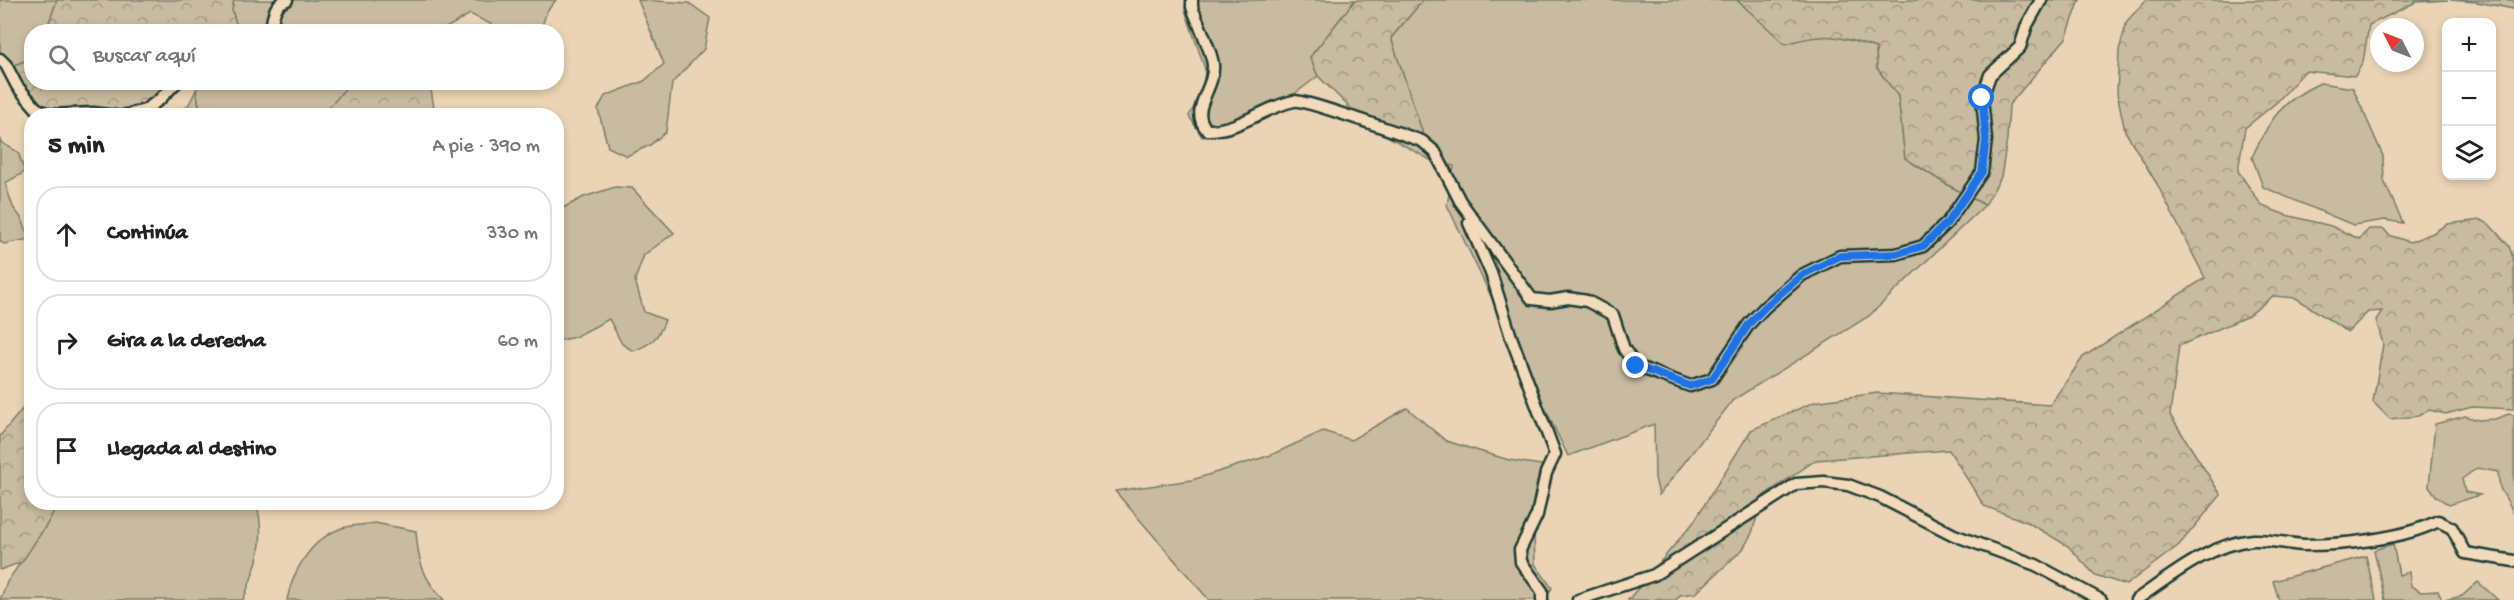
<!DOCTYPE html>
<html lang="es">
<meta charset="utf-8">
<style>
:root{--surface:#fff;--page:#f2f2f2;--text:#222;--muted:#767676;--line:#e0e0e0}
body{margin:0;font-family:"Gochi Hand",sans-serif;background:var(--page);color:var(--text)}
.controls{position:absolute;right:18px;top:18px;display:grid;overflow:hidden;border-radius:12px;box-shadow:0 3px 9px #0003}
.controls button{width:54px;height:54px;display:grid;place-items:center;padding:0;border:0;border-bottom:2px solid var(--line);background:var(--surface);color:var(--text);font:30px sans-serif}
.compass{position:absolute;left:2370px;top:18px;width:54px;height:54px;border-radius:50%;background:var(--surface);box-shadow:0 3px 9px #0003;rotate:312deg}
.stop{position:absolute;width:18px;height:18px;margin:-14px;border:4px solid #1a73e8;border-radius:50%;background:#fff}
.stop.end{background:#1a73e8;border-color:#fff;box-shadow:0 2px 6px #0008}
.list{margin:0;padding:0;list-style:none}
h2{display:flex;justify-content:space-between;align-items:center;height:78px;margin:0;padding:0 24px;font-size:26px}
h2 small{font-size:20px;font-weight:400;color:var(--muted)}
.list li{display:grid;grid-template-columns:39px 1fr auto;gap:18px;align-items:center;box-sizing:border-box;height:96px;margin:0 12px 12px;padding:0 12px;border:2px solid var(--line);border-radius:24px}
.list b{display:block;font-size:22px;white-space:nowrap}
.list em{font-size:20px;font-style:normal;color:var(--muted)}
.icon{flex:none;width:33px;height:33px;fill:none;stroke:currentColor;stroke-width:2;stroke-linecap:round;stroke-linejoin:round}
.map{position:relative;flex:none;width:2514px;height:600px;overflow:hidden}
.search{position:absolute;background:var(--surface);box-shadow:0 3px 9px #0003;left:24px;top:24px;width:540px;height:66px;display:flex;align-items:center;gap:15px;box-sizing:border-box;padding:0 21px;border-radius:24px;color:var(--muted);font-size:22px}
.panel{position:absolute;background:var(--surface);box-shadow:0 3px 9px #0003;left:24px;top:108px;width:540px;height:402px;border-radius:24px}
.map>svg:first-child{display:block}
.grass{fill:#c9bb9f;stroke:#747c6a;stroke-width:1.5}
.forest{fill:url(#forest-crowns);stroke:#747c6a;stroke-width:1.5}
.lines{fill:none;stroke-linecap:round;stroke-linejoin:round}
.minor-casing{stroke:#1f3d34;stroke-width:15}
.minor{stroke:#f3daba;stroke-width:10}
.route{stroke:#1a73e8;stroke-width:8}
</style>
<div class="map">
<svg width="2514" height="600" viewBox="0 0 2514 600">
<defs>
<pattern id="forest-crowns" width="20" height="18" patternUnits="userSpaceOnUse" patternTransform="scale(1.5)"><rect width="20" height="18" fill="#c9bb9f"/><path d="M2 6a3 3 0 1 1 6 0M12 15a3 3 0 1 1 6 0" fill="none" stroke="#a39982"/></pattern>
</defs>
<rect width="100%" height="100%" fill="#ebd4b5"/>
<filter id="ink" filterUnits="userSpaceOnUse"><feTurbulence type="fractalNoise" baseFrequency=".0167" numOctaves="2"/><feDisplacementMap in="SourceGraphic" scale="12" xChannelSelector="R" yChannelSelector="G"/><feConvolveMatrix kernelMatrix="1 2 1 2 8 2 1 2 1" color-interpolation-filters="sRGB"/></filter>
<g filter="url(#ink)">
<g class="grass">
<path d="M0,0h57l-11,31 -14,1 -1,27 -20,7 -11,-11z"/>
<path d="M234,0h322l-9,11 -7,21 -35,-1 -35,-17 -29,17h-207l3,-4 -5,-17z"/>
<path d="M638,0l51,3 21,15 -6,31 -32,34 -6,49 -16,13 -23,11 -19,-9 -10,-38 7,-13 39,-15 20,-17z"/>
<path d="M1186,0h169l-45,57 8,19c-39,30 -66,53 -116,61l-13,-21 14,-26 2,-21 -20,-59z"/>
<path d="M1423,0h314l48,43c41,-11 51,-8 91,5l1,20 21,28 7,62 41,26 39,21 -116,111 -136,84 -74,95 -4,-17 -1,-54 -86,32 -121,-251 7,-39 -22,-5 -41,-123z"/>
<path d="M201,82l149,1 -27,33 -122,-1 -5,-25z"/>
<path d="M2320,83l33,5 30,68 1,25 19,42 -18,-3 -32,5 -90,-38 -11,-30c18,-38 29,-56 68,-74z"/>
<path d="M0,137l2,6 16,9 7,20 -20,11 8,24 9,12 8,20 -26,5 -4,-3z"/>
<path d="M615,187l17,1 42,45 -30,22 -9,25 9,32 21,8c-6,18 -15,25 -32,31l-11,-7 -13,-25 -34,18 -18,4v-130l27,-14z"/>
<path d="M1407,408l39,33 63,19 39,6 -14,64 1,34 17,24 -8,12h-335l-94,-109 77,-11 79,-25 52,-24 28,9z"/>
<path d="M2509,414l5,1v98l-14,-25 -2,-16 -21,-4 -15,11 3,13 15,3 -31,10 -12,-8 -8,-11 6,-62 30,-8 13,4 17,-1z"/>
<path d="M256,502c11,37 1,64 -13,98h-243l7,-18 40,-58 11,-21z"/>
<path d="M375,523l41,8c2,30 7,48 28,69h-157c6,-30 24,-61 55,-72 10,-3 22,-3 33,-5z"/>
<path d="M2393,544l6,31 10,-3 2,14 10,6 17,-1 4,9h-57l-11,-50z"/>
<path d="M2366,556l10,44h-97l-6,-19z"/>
<path d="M2478,582l20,18h-54l18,-4z"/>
</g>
<g class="forest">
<path d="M57,0h177l-2,10 5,17 -3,5 -188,-1z"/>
<path d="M1355,0h68l-32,38 41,123 -65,-36 -49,-49 -8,-19z"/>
<path d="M1737,0h343l-14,38 -57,67 -2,35 -6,37 -16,28 -39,-21 -41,-26 -7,-62 -21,-28 -1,-20c-40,-13 -50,-16 -91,-4z"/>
<path d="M2146,0h302l-32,2 -47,23 -6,37 -8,14 -50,-5 -28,31 -32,26 -7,43 24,35 24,9 45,11 28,13 10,-10h15l5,6 21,7 23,-9 14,-9 34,-4 8,4 20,22 5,15v148l-42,-2 -26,7 -17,-4 -11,6 -28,3 -17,-17 10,-58 -7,-24 6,-9 -14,1 -20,20 -52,-34 -23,-2 -25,20 -69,30 -9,69 51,80 -42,50 -53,40 -31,-10 -27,-29 -41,-24 -43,-16 -35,-56 -133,10 -53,36 -11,37 -9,16 -47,44 -16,2 -4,5h-48l65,-77 58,-93 63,-28 63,-9 173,12 33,-48 122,-79 -48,-94 -32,-53 -8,-38 2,-43 8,-29z"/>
<path d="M2450,0h64v9l-37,-7z"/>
<path d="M31,59l1,23 137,1c-8,10 -15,19 -27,24 -20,8 -87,12 -104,-2 -12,-10 -19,-27 -27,-39z"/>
<path d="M350,83h80l5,32h-112z"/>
<path d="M196,90l5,25h-23l11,-11z"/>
<path d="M31,392l1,110 26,1 -11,21 -25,38 -22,8v-134l24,-29z"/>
</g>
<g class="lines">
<g class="minor-casing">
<g id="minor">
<path d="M1192,0v7c5,14 20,44 21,58 2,25 -25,44 -6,65 32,1 57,-23 87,-29 10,-2 110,34 128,40l13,11 25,49 72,98 18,2 18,-3 19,3 26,14 11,34 12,17 54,20 22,-7 37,-55 16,-17 37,-32 38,-19 56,-2 27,-8 24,-23 35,-51 4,-32 -4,-42 8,-23 30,-28 7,-22 14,-25"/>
<path d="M269,32c6,-13 2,-27 18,-32"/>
<path d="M0,59l6,6 11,21 19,22 14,7 43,-2 23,3"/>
<path d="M123,116l22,-6 14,-10 18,-18"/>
<path d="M1469,223l22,50 20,64 44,117 -9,19 -9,42 -17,35 1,12 21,29v9"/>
<path d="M1578,600l76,-25 142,-91 28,-2 24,3 32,12 74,38 82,30 65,35"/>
<path d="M2136,600c35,-24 73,-56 117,-60 17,-1 34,4 51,5 38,0 100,-6 134,-24l14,7 13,25 49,8"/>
</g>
</g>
<use href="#minor" class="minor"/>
</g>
</g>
<g class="lines" filter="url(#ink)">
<path class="route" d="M1636,366l54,20 22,-7 37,-55 16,-17 37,-32 38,-19 56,-2 27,-8 24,-23 35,-51 4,-32 -4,-42"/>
</g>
</svg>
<div class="controls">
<button>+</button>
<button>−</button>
<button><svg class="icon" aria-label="layers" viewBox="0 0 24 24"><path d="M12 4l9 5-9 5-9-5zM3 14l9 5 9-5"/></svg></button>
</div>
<svg class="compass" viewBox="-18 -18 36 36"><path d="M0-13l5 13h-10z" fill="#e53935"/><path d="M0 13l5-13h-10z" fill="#767676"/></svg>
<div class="stop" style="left:1982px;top:98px"></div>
<div class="stop end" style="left:1636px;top:366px"></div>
<div class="search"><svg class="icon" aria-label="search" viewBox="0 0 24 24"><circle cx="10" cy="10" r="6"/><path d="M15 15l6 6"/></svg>Buscar aquí</div>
<section class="panel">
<h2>5 min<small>A pie · 390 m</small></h2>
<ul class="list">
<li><svg class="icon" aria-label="ahead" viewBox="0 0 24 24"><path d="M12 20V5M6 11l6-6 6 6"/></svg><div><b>Continúa</b></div><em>330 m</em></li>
<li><svg class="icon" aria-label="right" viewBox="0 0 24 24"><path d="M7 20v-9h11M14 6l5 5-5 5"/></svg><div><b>Gira a la derecha</b></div><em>60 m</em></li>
<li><svg class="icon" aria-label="arrive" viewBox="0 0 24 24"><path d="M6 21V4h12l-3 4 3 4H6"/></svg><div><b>Llegada al destino</b></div></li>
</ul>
</section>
</div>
